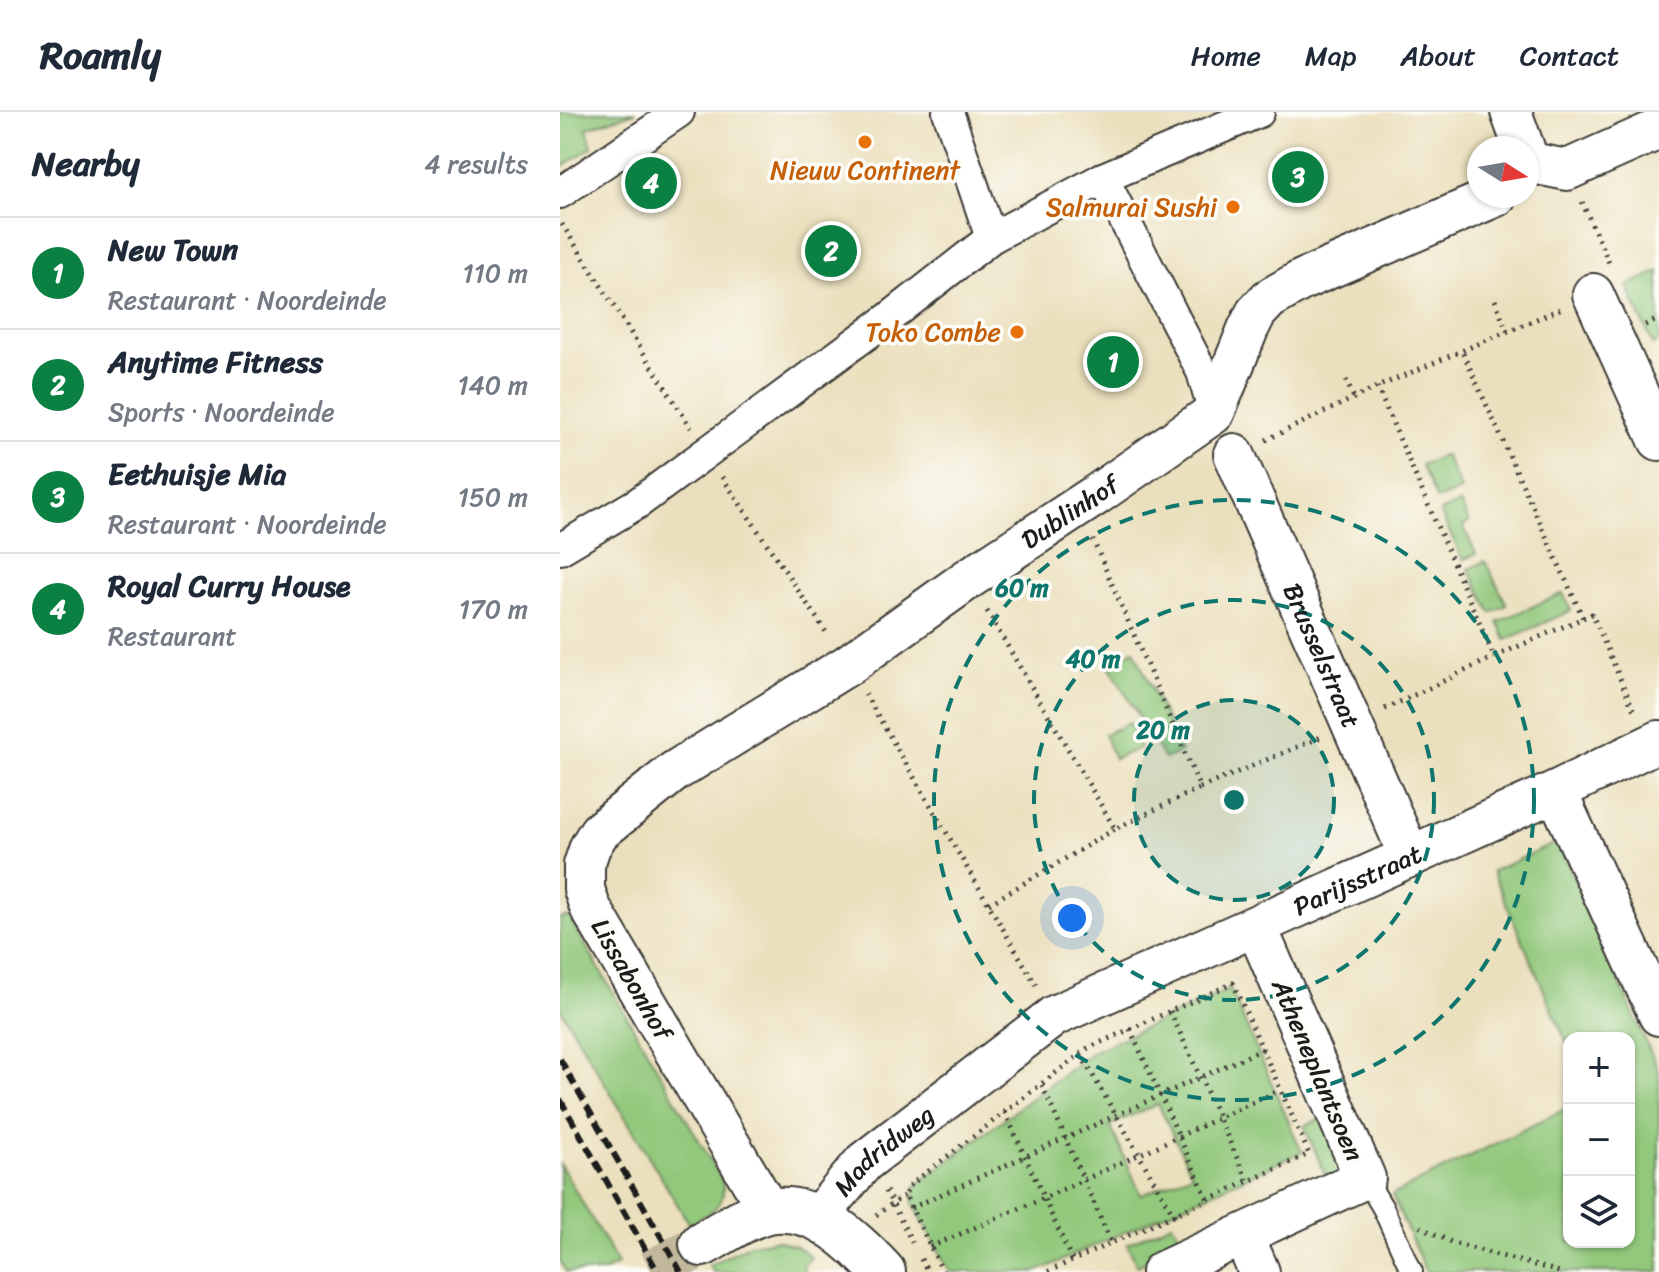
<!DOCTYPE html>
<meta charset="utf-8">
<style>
:root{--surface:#fff;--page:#f2f2f3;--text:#1f2937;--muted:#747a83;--line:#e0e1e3;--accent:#0b8043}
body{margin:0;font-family:Sriracha,sans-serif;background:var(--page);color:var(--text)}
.controls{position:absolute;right:24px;bottom:24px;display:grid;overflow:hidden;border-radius:16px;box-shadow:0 2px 6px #0004}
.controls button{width:72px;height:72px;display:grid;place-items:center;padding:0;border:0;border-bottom:2px solid var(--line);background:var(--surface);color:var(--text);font:40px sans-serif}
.compass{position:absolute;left:907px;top:24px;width:72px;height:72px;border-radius:50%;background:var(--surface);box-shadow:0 2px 6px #0004;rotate:101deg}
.you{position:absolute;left:512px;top:806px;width:28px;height:28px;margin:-20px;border:6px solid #fff;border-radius:50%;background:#1a73e8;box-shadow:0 0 0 12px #1a73e833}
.badge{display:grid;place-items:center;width:52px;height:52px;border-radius:50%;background:var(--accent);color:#fff;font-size:26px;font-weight:700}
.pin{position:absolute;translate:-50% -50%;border:4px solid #fff;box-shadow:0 2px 8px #0006}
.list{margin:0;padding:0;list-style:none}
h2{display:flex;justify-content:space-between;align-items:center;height:104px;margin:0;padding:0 32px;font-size:34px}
h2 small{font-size:26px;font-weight:400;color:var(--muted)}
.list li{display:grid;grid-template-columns:52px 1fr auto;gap:24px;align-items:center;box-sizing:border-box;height:112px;padding:0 32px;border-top:2px solid var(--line)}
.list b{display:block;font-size:30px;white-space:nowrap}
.list p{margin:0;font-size:26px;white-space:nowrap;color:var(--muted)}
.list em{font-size:26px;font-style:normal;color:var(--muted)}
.icon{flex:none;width:44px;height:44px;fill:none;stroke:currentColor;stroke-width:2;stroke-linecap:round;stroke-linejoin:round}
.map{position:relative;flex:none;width:1099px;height:1160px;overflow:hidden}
header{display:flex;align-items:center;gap:48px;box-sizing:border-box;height:112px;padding:0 40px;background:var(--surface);border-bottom:2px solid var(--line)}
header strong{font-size:38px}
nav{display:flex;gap:44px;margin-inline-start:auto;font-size:28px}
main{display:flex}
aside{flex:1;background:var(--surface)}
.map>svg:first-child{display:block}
.green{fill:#92c87b;stroke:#57724c;stroke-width:2;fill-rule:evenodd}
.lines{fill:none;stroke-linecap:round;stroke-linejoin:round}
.tertiary-tunnel{stroke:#c2b99d;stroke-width:44;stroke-dasharray:44 22;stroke-linecap:butt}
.service-casing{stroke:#3b3934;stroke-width:24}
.pedestrian-casing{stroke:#3b3934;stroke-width:34}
.minor-casing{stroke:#3b3934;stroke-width:44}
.tertiary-casing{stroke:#3b3934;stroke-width:48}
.path{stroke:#3b3934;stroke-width:5;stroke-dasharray:2 6;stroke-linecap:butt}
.service{stroke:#fff;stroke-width:20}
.pedestrian{stroke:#fff;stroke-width:30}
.minor{stroke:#fff;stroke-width:40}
.tertiary{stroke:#fff;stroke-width:44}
.rail{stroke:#1c1c1c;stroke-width:6;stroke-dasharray:12 6;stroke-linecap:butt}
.ring{fill:none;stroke:#0f766e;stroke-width:4;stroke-dasharray:14 10}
.food-dot{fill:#e8710a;stroke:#fdfcf7;stroke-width:3}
.labels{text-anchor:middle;stroke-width:7;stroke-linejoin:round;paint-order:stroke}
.food-label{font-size:26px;fill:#c56008;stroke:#fdfcf7;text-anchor:end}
.street-label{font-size:26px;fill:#1c1c1c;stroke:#fdfcf7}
.centre{fill:#0f766e;stroke:#fdfcf7;stroke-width:4}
.ring-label{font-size:24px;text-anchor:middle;font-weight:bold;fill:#0f766e;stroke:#fdfcf7;stroke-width:7;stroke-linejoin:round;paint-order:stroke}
</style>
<header>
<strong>Roamly</strong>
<nav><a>Home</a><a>Map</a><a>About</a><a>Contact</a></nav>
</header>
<main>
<aside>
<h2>Nearby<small>4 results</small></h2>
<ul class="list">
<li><span class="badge">1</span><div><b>New Town</b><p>Restaurant · Noordeinde</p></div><em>110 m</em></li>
<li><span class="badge">2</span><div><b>Anytime Fitness</b><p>Sports · Noordeinde</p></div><em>140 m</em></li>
<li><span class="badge">3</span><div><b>Eethuisje Mia</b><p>Restaurant · Noordeinde</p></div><em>150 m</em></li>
<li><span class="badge">4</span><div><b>Royal Curry House</b><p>Restaurant</p></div><em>170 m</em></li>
</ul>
</aside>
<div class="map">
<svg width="1099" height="1160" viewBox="0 0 1099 1160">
<rect width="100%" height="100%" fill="#fdfcf7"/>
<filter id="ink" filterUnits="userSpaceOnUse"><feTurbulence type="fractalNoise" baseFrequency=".0125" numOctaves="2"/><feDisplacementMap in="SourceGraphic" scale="16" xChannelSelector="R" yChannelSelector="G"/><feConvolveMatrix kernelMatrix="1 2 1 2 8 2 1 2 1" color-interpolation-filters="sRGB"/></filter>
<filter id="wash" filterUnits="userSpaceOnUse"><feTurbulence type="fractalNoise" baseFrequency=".006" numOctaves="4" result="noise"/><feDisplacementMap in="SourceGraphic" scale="32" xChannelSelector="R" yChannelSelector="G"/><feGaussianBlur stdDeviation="1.8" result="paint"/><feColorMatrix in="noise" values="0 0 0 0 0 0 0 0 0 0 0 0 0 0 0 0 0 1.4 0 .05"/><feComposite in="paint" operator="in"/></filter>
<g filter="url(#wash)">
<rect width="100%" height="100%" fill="#ebe0bd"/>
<g class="green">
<path d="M0,0h75l-48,16 5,19 -29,19 -3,-5z"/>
<path d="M1099,159v71l-6,3 -26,-59z"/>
<path d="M885,343l16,35 -24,10 -16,-35z"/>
<path d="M900,391l9,19 -6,4 13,28 -13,6 -23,-48z"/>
<path d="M925,449l22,44 -16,8 -22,-44z"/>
<path d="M1003,481l8,18 -65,29 -8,-18z"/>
<path d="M574,538l47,102 -17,7 -56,-95z"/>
<path d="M570,611l10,25 -26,11 -10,-25z"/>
<path d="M998,730l101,230v200h-233l-34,-77 177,-88v135h60v-204h-60v10l-77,-177z"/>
<path d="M9,805l153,263c6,26 -13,34 -33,44l-129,-216v-90z"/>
<path d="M670,877l72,163 -266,120h-86l-37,-69 2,-17 179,-135zM598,992l34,70 -51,21 -31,-70z"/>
<path d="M768,1003l14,54 -13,14 -25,-57z"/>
<path d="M0,1052l58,100 -15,8h-37l-6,-11z"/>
<path d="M612,1111l14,22 -49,21 -10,-22z"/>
<path d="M215,1128l21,6 15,11 -8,10 2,5h-92l-4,-7 42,-21z"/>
</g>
</g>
<g filter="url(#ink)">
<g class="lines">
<path class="tertiary-tunnel" d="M92,1160l50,-28"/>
<g class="service-casing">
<path id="service" d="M805,1066l18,30 29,64"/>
</g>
<g class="pedestrian-casing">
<g id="pedestrian">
<path d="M388,0l43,126"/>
<path d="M543,66l99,194 12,41"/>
<path d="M0,81l119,-81"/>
<path d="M0,437l78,-46 251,-185 102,-80 112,-60 156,-66"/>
</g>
</g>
<g class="minor-casing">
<g id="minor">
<path d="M951,0l13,36"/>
<path d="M967,50l40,8 92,-41"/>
<path d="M1033,182l66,146"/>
<path id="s1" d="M674,342l176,403"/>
<path d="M996,679l103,224"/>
<path id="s2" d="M209,1099l-179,-304 -6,-18v-24l6,-18 9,-15 76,-61 173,-106 120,-86 128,-84 118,-82 34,-84 8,-16 13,-14 33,-19 194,-84"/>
<path id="s3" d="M258,1105l46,-55 190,-146 502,-225 103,-50"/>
<path d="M683,1123l16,37"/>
<path d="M602,1160l203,-94 -109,-252"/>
</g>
</g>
<g class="tertiary-casing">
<path id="tertiary" d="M142,1132c21,-11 43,-28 66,-33 47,-9 86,30 115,61"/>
</g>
<g class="path">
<path d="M1022,90l27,61"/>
<path d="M2,112l129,204"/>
<path d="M935,188l12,31"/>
<path d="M1085,213l14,-6"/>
<path d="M786,268l8,18"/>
<path d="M817,275l117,270 89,-39 -120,-265"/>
<path d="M706,328l111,-53 183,-78"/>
<path d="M162,365l106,158"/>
<path d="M427,499l128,218 85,-41 -107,-248"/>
<path d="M1023,506l9,-4 43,99"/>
<path d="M305,582l171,291"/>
<path d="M825,597l109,-52"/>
<path d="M640,676l121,-51"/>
<path d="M429,792l126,-75"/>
<path d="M610,899l78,171"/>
<path d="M570,917l78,171"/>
<path d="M521,943l94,162"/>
<path d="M482,973l69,157"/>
<path d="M445,1000l67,148"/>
<path d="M326,1079l28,55"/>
<path d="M351,1096l352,-159"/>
<path d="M316,1103l29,-20"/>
<path d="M860,1115l33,16 107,29"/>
<path d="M370,1135l114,-49 236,-108"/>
<path d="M361,1147l7,13"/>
<path d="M383,1160l-38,-77 4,-9 179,-138 145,-65 76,171 -262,118"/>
</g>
<use href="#service" class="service"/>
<use href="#pedestrian" class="pedestrian"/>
<use href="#minor" class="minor"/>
<use href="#tertiary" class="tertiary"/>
<g class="rail">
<path d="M0,947l121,213"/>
<path d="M0,987l98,173"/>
</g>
</g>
</g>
<circle cx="674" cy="688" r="100" fill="#0f766e" fill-opacity=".12"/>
<g class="ring">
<circle cx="674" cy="688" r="100"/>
<circle cx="674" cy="688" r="200"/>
<circle cx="674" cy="688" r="300"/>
</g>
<g class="food-dot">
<circle cx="305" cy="30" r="8"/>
<circle cx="673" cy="95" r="8"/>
<circle cx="457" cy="220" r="8"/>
</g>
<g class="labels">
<g class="food-label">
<text x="305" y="67" text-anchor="middle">Nieuw Continent</text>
<text x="657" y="104">Salmurai Sushi</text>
<text x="441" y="229">Toko Combe</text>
</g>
<g class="street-label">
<text dy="9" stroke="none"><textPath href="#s2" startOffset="1002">Dublinhof</textPath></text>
<text dy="9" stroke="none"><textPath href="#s1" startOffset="220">Brusselstraat</textPath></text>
<text dy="9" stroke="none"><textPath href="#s3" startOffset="644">Parijsstraat</textPath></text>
<text transform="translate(72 867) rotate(60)" y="9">Lissabonhof</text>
<text transform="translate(758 958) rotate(67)" y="9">Atheneplantsoen</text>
<text dy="9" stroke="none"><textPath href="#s3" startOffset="94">Madridweg</textPath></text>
</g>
</g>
<circle cx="674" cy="688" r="12" class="centre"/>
<g class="ring-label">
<text x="462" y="484">60 m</text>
<text x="533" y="555">40 m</text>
<text x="603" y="626">20 m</text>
</g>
</svg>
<div class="controls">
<button>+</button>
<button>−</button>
<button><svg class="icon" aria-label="layers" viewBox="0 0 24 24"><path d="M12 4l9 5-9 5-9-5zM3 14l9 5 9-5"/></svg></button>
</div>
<svg class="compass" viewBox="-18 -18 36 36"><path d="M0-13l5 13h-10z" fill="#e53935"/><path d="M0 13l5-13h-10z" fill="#747a83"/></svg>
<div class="you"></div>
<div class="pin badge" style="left:553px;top:250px">1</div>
<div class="pin badge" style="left:271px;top:139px">2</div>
<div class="pin badge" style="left:738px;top:65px">3</div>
<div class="pin badge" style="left:91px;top:71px">4</div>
</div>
</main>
